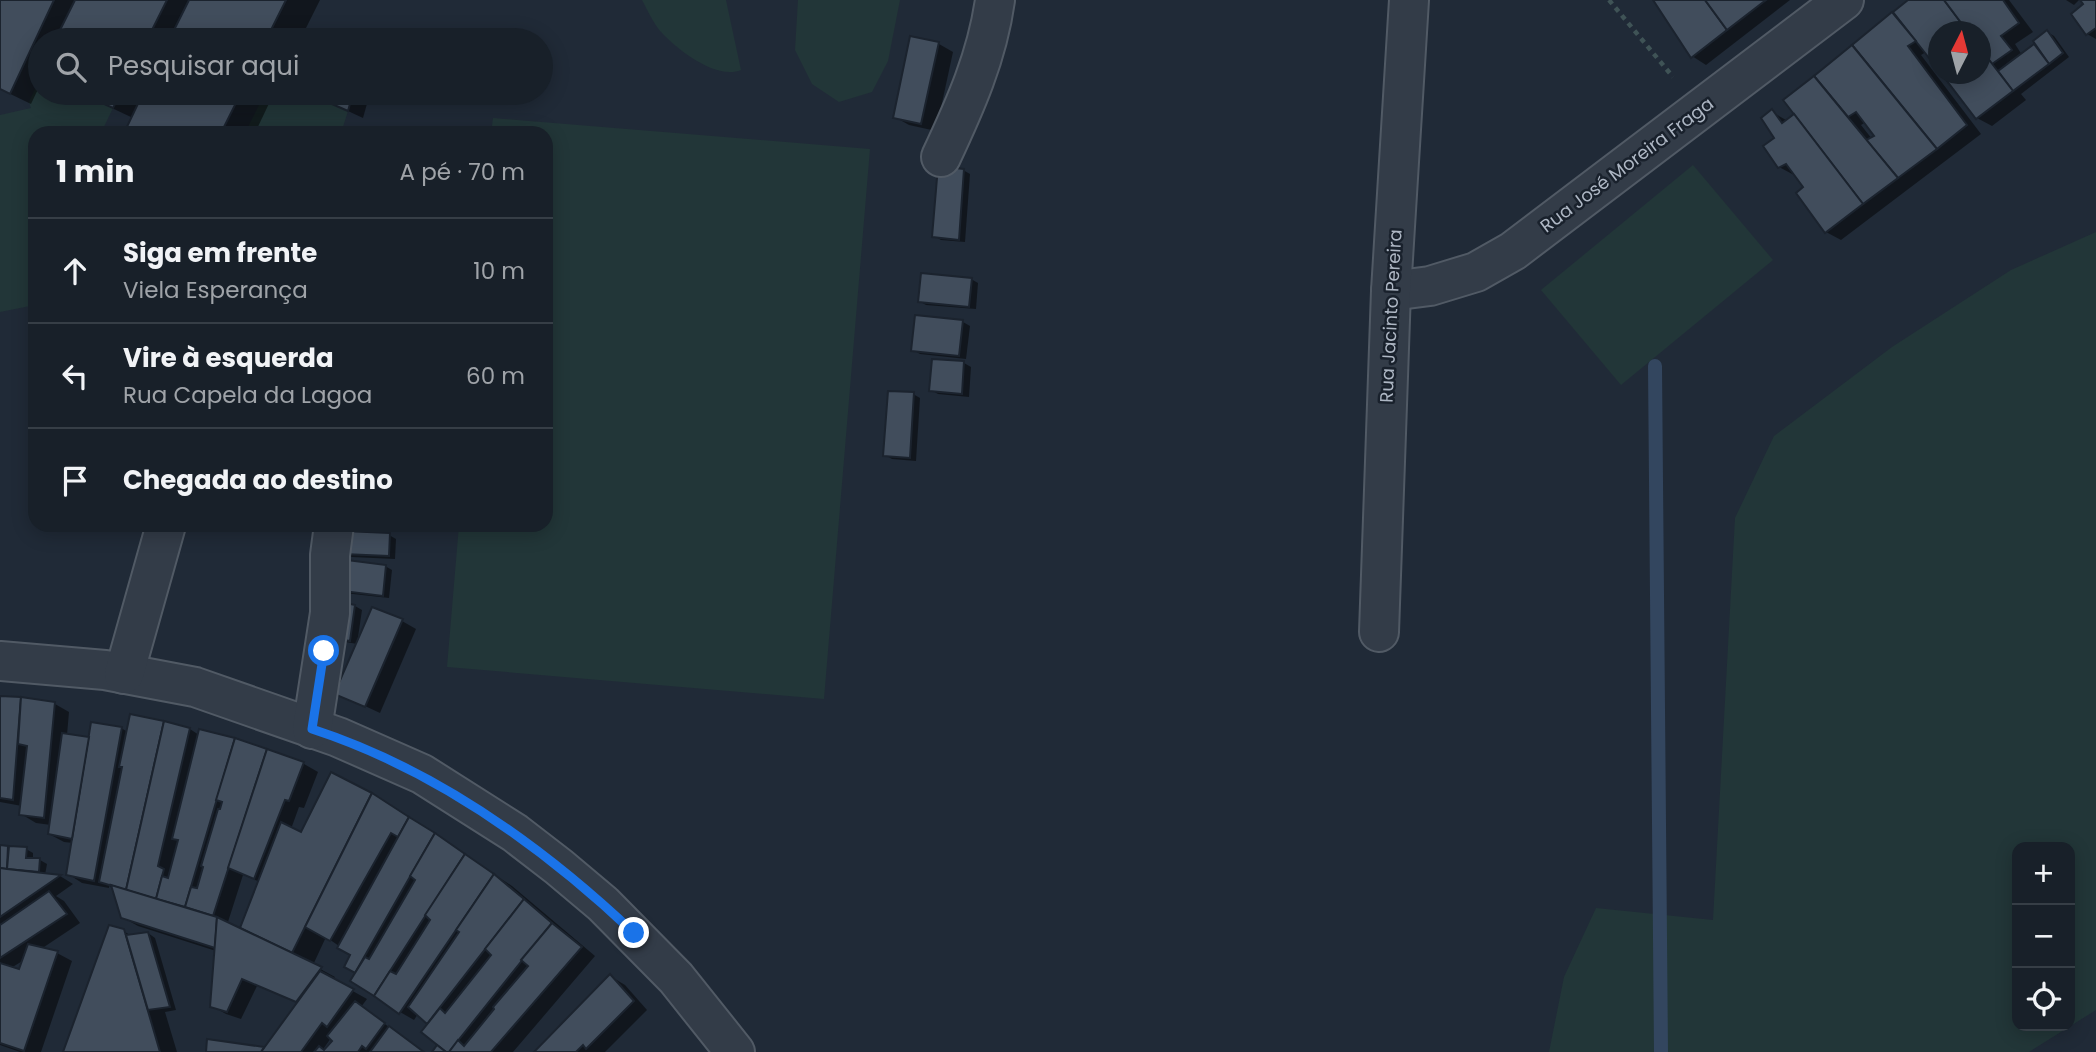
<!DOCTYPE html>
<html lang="pt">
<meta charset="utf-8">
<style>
:root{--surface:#182029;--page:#212831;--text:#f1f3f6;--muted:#9fa3a8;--line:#363e46}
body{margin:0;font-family:Poppins,sans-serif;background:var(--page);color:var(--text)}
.controls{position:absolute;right:21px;bottom:21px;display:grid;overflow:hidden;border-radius:14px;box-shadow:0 4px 18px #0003}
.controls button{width:63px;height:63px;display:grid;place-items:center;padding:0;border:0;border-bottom:2px solid var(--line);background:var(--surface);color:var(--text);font:35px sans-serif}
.compass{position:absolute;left:1928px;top:21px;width:63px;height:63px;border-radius:50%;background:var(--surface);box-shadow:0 4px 18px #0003;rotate:6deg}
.stop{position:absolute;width:21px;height:21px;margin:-16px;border:5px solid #1a73e8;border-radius:50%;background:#fff}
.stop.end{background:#1a73e8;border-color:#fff;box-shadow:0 2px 7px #0008}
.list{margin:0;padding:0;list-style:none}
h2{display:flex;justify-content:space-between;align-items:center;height:91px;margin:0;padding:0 28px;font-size:30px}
h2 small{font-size:23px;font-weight:400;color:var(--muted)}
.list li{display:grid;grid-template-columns:46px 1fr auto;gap:21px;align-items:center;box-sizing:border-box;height:105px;padding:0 28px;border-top:2px solid var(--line)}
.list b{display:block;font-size:26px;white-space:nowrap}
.list p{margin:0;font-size:23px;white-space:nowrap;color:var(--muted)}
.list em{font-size:23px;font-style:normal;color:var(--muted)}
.icon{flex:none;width:38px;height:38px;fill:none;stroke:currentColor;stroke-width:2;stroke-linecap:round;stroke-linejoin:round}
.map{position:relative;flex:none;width:2096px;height:1052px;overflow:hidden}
.search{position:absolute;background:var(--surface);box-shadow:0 4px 18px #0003;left:28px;top:28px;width:525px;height:77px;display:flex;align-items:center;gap:18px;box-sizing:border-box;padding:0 24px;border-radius:38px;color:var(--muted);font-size:26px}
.panel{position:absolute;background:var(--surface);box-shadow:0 4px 18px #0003;left:28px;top:126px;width:525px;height:406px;border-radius:21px}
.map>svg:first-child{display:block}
.green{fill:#223638;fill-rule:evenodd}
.shadow{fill:#0007;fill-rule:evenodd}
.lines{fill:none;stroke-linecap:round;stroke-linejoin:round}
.stream{stroke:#33465f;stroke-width:14}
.building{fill:#414d5c;stroke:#1b232e;stroke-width:2}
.minor-casing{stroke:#515a65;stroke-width:42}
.path{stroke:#3f5356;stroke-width:4.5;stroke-dasharray:5 5;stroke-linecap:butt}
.minor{stroke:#333c48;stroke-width:38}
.route{stroke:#1a73e8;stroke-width:9}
.labels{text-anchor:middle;stroke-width:5;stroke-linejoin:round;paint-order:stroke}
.street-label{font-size:18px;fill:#aeb7c4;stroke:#19212c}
</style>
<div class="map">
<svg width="2096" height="1052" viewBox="0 0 2096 1052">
<rect width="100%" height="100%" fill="#202a37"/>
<g class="green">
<path d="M642,0h84l15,70c-24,10 -62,-19 -78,-36 -9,-9 -15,-23 -21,-34z"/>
<path d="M798,0h102l-12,61 -16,31 -33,10 -27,-18 -17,-34z"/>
<path d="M35,89h5v4h40l33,15 -12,25h-66v172l-35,7v-197l31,-7 -2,-6z"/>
<path d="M265,93h43l40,18 -7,22h-96z"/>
<path d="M493,118l377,31 -46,550 -377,-32 12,-142h87v-392h-55z"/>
<path d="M1693,165l80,95 -152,125 -80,-95z"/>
<path d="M2096,232v778l-67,42h-480l15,-75 32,-69 117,12 22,-402 39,-82 118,-89 119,-77zM2017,847h53v179h-53z"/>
</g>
<g class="shadow">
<path d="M0,0h320l-20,40h-260v45l-9,19 -31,-15z"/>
<path d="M1655,0h135l-84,65 -14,-9z"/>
<path d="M1912,0h97l24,32 -18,12 7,11 15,-11 10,-12 7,4 15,21 -48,37 5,6 -34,26 -15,-8 -30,-40 6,-4h27v-42h-42v29l-8,-4 -4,-5 -5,3 60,79 -140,106 -15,-8 -21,-44 -9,-14 -2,1 -15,-8 -7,-55 14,8v2l11,-8 -11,-14zM1866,122l10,14 -4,3 -11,-14z"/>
<path d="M2066,0h13l-5,5z"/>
<path d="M2082,0h14v39l-9,-5 -1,-30z"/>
<path d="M912,38l27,6 14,8 -17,79 -27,-6 -14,-8z"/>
<path d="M80,93h194l-19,40h-129l7,-15z"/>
<path d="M309,93h61l-7,25z"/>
<path d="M963,170l7,4 -5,68 -24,-2 -7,-4z"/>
<path d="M971,279l7,4 -2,26 -50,-4 -7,-4z"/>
<path d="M963,322l7,4 -4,33 -46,-5 -7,-4z"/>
<path d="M933,361l31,2 7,4 -2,30 -31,-3 -7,-4z"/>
<path d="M913,394l7,4 -4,63 -24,-2 -7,-4z"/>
<path d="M346,525h49v6l-44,-3z"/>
<path d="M389,535l7,4 -1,20 -43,-2 -7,-4z"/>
<path d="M385,566l7,4 -3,28 -45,-5z"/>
<path d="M339,603l16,3 7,4 -5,34 -17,-3z"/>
<path d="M402,621l14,8 -36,84 -43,-20z"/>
<path d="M0,698h21l34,6 14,8 -2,23 23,3 31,-10 7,4 62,-3 9,6 35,4 70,25 14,8 -14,36 -5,-1 -8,22 10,5 91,-27 120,79 83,70 -82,96h-79l6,-7 -11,-21 -11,-10 -4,6 -14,-8 -43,-39 -11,-7 6,-11 -26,-18 -13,28 22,12 -2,3 34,19 -6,8 63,45h-216l1,-11 55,8 34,-46 -41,-17 -16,33 -15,-5 -14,-8 4,-55 -78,-25 -16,-9 -8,-28 -5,-3v2l-27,-5 -14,-9 5,-31 -9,-1 -15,-8 2,-9 -15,-2 -15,-9 1,-8 -22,-4zM243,875l17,7 -3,57 -30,-14zM331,1038l3,2 -8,10 -2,-2z"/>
<path d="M0,847l26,2 7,4v7h7l7,4 -2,11 15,1 13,8 -17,12 8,5 16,22 -39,26 16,4 15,8 -31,91h-21l-20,-7zM24,960l-4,11 -9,-3z"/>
<path d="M123,931l9,5 16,-3 7,5 21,72 -11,2 12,40h-113z"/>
<path d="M610,976l15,9 22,25 -42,42h-68z"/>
</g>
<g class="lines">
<path class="stream" d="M1655,366l6,686"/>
</g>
<g class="building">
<path d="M0,0h54l-44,94 -10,-5z"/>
<path d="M75,0h92l-20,40h-92z"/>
<path d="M189,0h97l-20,40h-97z"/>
<path d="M1653,0h52l22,30 -36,28z"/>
<path d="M1705,0h61l-39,30z"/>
<path d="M1908,0h36l24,32h-30v20l-9,6 -36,-46z"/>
<path d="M1944,0h59l16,23 -18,13 11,14 -20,14 -12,-16v-16h-12z"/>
<path d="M2080,0h16v28l-10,7 -15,-21 12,-10z"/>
<path d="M1892,12l24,29 -8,5 59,79 -30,24 -85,-104z"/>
<path d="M2047,30l16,23 -14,11 -16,-23z"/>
<path d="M910,36l29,6 -18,82 -28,-6z"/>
<path d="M2034,44l15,20 -36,27 -15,-20z"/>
<path d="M1852,45l85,104 -39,29 -32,-38 8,-4 -18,-24 -8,5 -34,-41z"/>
<path d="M1980,48l33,43 -37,28 -32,-42 6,-3h30z"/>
<path d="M1814,76l84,102 -35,26 -80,-104z"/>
<path d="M80,93h41l-8,15z"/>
<path d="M143,93h98l-20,40h-97z"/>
<path d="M307,93h46l-5,18z"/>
<path d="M1772,109l10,14 12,-9 69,90 -38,29 -29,-40 7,-6 -17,-23 -8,4 -15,-22 11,-8 -13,-20z"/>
<path d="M938,166l26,3 -5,71 -27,-3z"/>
<path d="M921,273l51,5 -3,29 -51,-5z"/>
<path d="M915,315l48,5 -4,36 -48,-5z"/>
<path d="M932,359l32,2 -2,33 -33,-3z"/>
<path d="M888,391l26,1 -4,66 -27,-2z"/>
<path d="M342,525h46v3z"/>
<path d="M344,531l46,2 -1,23 -46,-2z"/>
<path d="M339,559l47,6 -3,31 -48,-6z"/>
<path d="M337,601l18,4 -5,36 -19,-3z"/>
<path d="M372,607l31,12 -38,88 -31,-13z"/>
<path d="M0,696l21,1 -8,103 -13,-2z"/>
<path d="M21,697l34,5 -11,116 -25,-3 8,-69 -9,-2z"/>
<path d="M130,714l34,7 -38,169 -27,-8 23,-115h-3z"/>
<path d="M164,721l26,7 -32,138 6,3 -8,30 -30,-9z"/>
<path d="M91,722l31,5 -28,154 -28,-6z"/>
<path d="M199,729l36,9 -50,169 -29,-8 6,-23 6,2 10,-38 -6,-1z"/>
<path d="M62,733l27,4 -17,102 -24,-5z"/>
<path d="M235,738l32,11 -54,167 -28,-9 6,-20 6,1 6,-21 -2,-1 17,-57h2l2,-7 -6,-2z"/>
<path d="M267,749l37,13 -15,39 -4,-1 -31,79 -26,-11z"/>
<path d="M331,772l41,21 -80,160 -52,-25 41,-106 20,10z"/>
<path d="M372,793l37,24 -11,20 -7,-4 -61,108 -25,-14z"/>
<path d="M409,817l26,16 -80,140 -11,-6 6,-12 -13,-7z"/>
<path d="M435,833l30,21 -91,142 -24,-15 15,-24 4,2 46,-79 -5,-4z"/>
<path d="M0,845l8,1 -1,23 -7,-1z"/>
<path d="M9,846l18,1 -1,11h14l-1,14 -32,-3z"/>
<path d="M465,854l29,20 -95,140 -25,-18 16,-25 6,3 34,-54 -5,-5z"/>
<path d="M0,868l7,1 54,6 -61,42z"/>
<path d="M494,874l30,25 -97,125 -19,-17 51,-75 -3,-2z"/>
<path d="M111,885l106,32 -2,31 -94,-30z"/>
<path d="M49,891l18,23 -67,44v-33z"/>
<path d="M524,899l28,24 -103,129h-3l-25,-20 19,-24 5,5 46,-58 -6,-6z"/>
<path d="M217,917l23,11 82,39 -26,35 -54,-23 -15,33 -17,-5z"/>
<path d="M552,923l30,24 -91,105h-42l9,-12 6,6 30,-37 -1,-2 35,-41 -7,-6z"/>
<path d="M109,925l15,4 36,123h-97z"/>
<path d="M148,932l22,75 -22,3 -22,-75z"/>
<path d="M28,944l30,7 -34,100 -24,-8v-80l19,6z"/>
<path d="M320,971l34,18 -27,38 -5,-4 -21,29h-40z"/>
<path d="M610,974l24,27 -48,48 -3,-4 -7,7h-42z"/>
<path d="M355,1001l30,22 -19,26 -4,-3 -4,6h-44l5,-6 5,4 8,-9 -5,-5z"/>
<path d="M389,1026l35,26h-54z"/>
<path d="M207,1039l57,8 -3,5h-55z"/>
<path d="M437,1045l9,7h-14z"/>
</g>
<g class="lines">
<g class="minor-casing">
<g id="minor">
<path d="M941,157c24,-51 46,-100 54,-157"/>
<path d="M1391,291l39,-5 46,-14 37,-21 331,-251"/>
<path d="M1379,632l12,-341 18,-291"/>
<path d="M0,661l105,9 90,17 143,50 84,37 93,59 44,34 44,37 73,74 59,74"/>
<path d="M124,674l42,-149"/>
<path d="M312,729l18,-116v-58l4,-30"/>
</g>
</g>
<path class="path" d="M1609,0l64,77"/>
<use href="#minor" class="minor"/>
</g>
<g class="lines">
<path class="route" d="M324,651l-12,78c123,40 229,116 322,204"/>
</g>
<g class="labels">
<g class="street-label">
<text transform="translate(1627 165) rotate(-37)" y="6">Rua José Moreira Fraga</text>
<text transform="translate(1391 316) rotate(-87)" y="6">Rua Jacinto Pereira</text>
</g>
</g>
</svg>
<div class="controls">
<button>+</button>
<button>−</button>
<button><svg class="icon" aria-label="locate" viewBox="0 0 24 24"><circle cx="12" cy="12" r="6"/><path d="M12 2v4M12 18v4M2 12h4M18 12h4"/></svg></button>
</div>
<svg class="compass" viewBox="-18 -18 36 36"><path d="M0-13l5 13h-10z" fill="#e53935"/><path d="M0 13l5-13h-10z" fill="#9fa3a8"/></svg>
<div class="stop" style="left:324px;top:651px"></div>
<div class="stop end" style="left:634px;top:933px"></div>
<div class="search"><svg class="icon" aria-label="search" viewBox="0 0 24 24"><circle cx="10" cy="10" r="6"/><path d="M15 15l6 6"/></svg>Pesquisar aqui</div>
<section class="panel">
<h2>1 min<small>A pé · 70 m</small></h2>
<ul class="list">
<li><svg class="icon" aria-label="ahead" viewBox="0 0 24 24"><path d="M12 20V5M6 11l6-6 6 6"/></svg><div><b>Siga em frente</b><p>Viela Esperança</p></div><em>10 m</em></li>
<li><svg class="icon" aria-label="left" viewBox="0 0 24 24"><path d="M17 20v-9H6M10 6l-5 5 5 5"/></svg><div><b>Vire à esquerda</b><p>Rua Capela da Lagoa</p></div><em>60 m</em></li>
<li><svg class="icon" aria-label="arrive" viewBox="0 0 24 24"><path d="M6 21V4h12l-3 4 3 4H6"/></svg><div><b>Chegada ao destino</b></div></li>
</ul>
</section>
</div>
